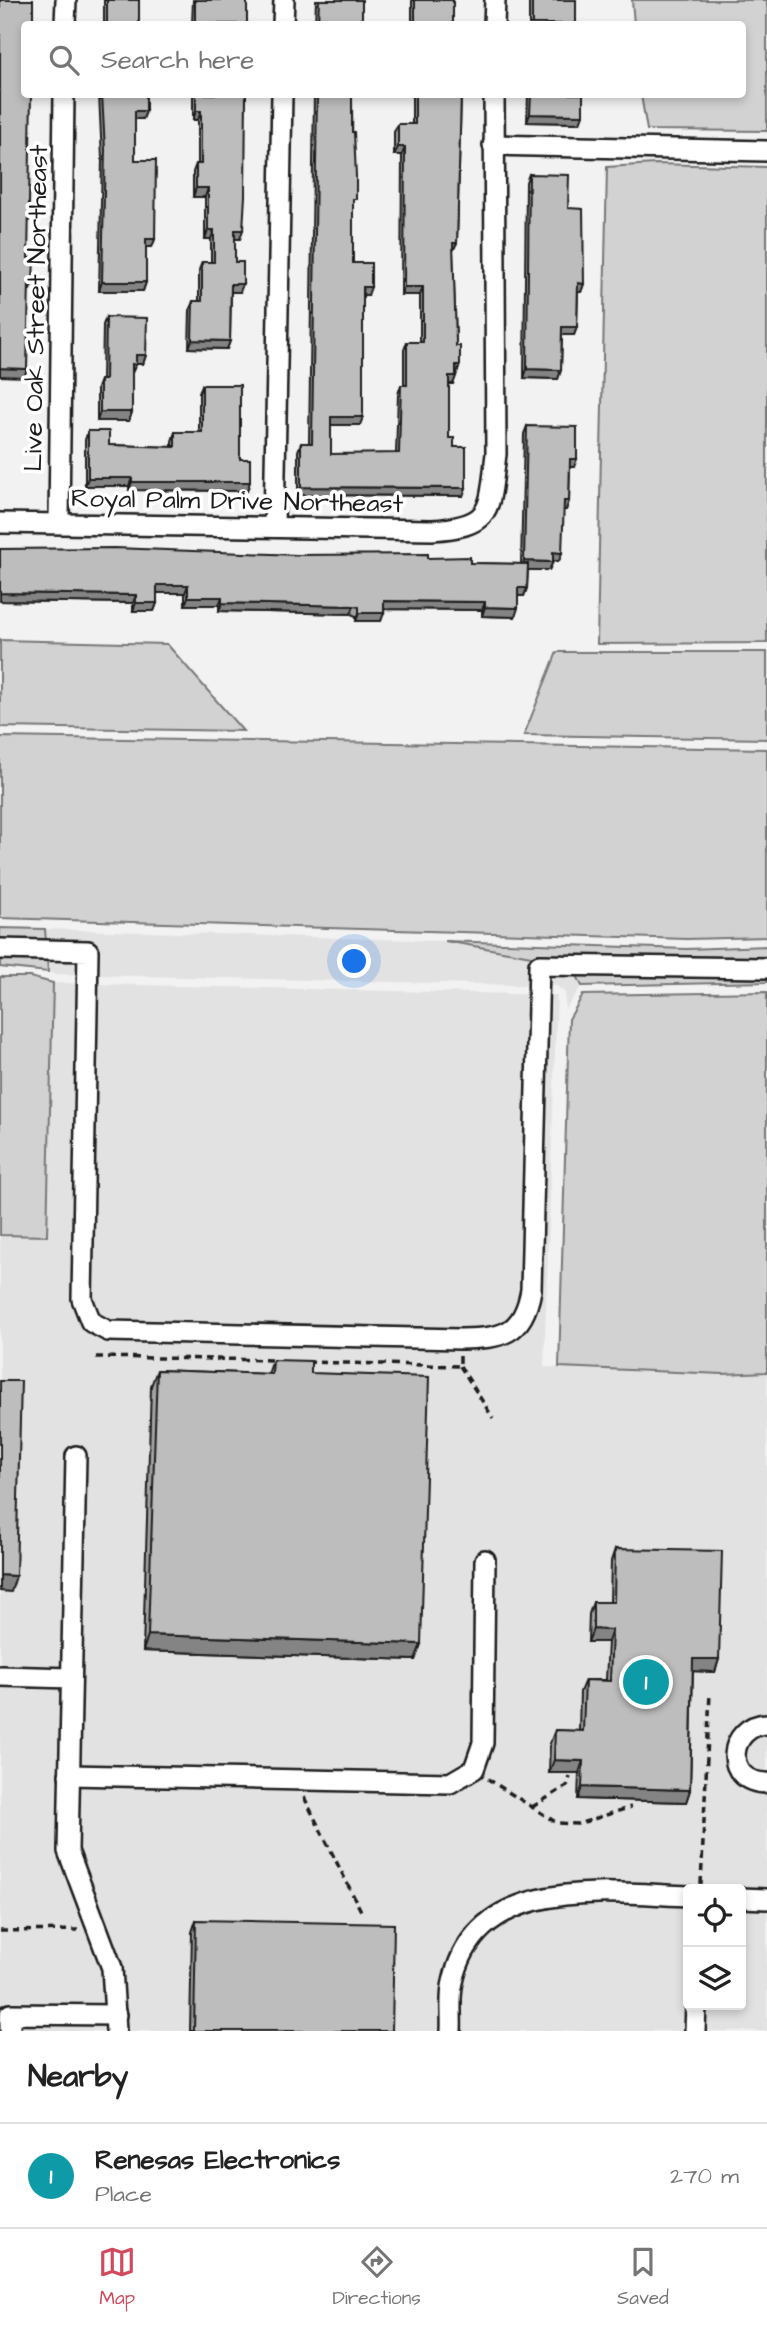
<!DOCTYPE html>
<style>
:root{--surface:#fff;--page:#f2f2f2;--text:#222;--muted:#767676;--line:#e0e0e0;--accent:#d1495b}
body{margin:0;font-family:"Architects Daughter",sans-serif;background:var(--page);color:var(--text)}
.controls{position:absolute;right:21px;bottom:21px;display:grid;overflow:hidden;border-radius:7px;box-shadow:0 4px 10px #0003}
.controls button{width:63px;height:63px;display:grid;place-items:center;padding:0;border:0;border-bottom:2px solid var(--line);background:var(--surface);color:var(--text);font:35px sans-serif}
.you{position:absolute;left:355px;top:962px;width:24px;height:24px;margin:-18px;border:5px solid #fff;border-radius:50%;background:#1a73e8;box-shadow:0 0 0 10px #1a73e833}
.badge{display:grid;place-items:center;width:46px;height:46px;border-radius:50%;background:var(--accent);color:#fff;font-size:23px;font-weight:700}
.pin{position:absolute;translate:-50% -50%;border:4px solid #fff;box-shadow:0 2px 7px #0006}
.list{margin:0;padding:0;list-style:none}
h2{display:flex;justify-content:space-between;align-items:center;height:91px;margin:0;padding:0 28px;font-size:30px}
h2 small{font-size:23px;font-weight:400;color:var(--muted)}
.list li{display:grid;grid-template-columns:46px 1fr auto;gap:21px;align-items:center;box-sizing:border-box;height:105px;padding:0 28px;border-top:2px solid var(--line)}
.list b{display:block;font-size:26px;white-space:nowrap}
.list p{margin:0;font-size:23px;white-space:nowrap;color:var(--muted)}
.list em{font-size:23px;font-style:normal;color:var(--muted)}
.icon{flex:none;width:38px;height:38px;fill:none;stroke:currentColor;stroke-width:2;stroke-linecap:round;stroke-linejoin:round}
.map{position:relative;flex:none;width:767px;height:2031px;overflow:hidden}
.search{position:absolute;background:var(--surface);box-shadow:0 4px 10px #0003;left:21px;right:21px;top:21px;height:77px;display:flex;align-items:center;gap:18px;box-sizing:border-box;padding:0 24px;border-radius:7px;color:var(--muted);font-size:26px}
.sheet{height:196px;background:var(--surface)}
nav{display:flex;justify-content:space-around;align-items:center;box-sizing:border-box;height:98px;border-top:2px solid var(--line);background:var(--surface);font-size:19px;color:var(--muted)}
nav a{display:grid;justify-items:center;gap:4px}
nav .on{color:var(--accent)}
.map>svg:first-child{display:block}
.built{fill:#e2e2e2;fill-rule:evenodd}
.green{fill:#d2d2d2;stroke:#777;stroke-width:2}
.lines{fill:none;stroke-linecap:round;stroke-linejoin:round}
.minor-casing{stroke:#1c1c1c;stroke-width:24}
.path{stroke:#1c1c1c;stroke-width:3.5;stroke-dasharray:7 5;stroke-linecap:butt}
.minor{stroke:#fff;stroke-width:19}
.wall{fill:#a3a3a3;stroke:#1c1c1c;stroke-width:2}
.shaded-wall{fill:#848484;stroke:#1c1c1c;stroke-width:2}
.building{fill:#bdbdbd;stroke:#1c1c1c;stroke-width:2}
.labels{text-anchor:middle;stroke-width:7;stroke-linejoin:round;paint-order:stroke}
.street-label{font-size:26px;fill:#1c1c1c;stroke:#fff}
</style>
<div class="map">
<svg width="767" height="2031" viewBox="0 0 767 2031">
<rect width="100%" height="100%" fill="#f2f2f2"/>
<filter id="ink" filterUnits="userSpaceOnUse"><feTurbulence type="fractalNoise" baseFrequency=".0143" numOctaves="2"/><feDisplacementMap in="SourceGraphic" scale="14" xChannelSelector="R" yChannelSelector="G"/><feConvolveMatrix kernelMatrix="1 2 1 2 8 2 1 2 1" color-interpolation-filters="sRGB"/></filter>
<g filter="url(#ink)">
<g class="built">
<path d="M45,929l400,12 126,22 11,23 -17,23v-16l-8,-7 -502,-12 -7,-2z"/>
<path d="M53,983l504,12 -13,372 179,7 44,-2v659h-767v-796h47zM688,1889h53v116h-53z"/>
</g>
<g class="green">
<path d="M632,0h135v131l-120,-1 -6,-35 101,-1v-70h-108z"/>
<path d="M655,164l112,3v476l-170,1 10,-477z"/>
<path d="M0,640l167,4 76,87 -243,-4z"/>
<path d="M557,652h210v87l-243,-4z"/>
<path d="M0,737l767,12v188l-80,2 -687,-21z"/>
<path d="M0,928l45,1 3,43 -48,-5z"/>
<path d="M445,941l242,8 80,-3v36l-185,4 -11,-23z"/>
<path d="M0,977h30l23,6 -6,253 -47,-1z"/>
<path d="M767,992v380l-44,2 -164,-7 10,-348 14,-24z"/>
</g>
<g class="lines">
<g class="minor-casing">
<g id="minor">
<path d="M65,24l1,-24"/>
<path d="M283,24l1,-24"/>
<path d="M494,24l1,-24"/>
<path d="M493,145l274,6"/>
<path d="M0,523l432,7c62,-4 57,-20 64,-76l-2,-360"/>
<path d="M59,523l5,-429"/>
<path d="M274,527l8,-433"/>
<path d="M0,949l88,2 -6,348 9,23 17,9 353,8c40,-1 62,-3 70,-49l8,-325 228,3"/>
<path d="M76,1456l-8,395 44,117 4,63"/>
<path d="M0,1676l71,2"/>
<path d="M767,1724c-39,1 -46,59 0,59"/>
<path d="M69,1775l381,8 24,-14 9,-26 2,-183"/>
<path d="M741,1898l26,1"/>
<path d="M10,2031v-17l106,1"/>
<path d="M451,2031c1,-15 -2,-34 2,-49 24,-108 153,-89 235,-86"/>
<path d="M695,2031l1,-26"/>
</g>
</g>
<g class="path">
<path d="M96,1357l179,3"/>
<path d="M307,1362l153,4v-11"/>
<path d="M460,1366l33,52"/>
<path d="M488,1779l69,44 21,1 53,-17"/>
<path d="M304,1797l57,114"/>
<path d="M532,1807l35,-21 3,-9"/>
<path d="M701,1884l9,-191"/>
<path d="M0,1931l78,-1"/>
</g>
<use href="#minor" class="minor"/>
</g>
<g class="wall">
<rect x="104" y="0" width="35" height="24"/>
<path d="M193,0h54v24h-55z"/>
<path d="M316,0h46l-1,24h-46z"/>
<rect x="412" y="0" width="41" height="24"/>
<rect x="529" y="0" width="47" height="24"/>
<path d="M99,94h47v17l-3,8h-8v41l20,79 -3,8h-6v35l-3,9h-44l3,-132z"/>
<path d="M193,94h53l-6,145h-5v23l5,30h-9l-1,49 -3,8 -38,-1 1,-38 3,-9h6v-31l3,-8h9v-23h-6v-42h-12v-25l3,-8h2v-44h-5z"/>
<path d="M314,94h38l1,169 15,32h-5l-3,130h-29v29h65l2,-60 3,-9h3v-35l3,-8h13v-47h-19l1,-140h-8v-23l4,-8h14v-30h49l-4,149 -4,8 3,91 4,23 -7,19h-4v54l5,9 9,49 -165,-1v-44l3,-8h8z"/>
<path d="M528,94h55l-3,29 -53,-1z"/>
<path d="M529,174l39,34 16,76 -3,8h-3l-1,35 -3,8h-12l-1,35 -3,9 -34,-1 2,-196z"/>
<path d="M106,317l40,38 -3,9h-7l-4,9v39l-3,9h-32v-33l3,-8h2l1,-55z"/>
<path d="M202,385l38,74 7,32 -118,-1v-4h-44v-46l3,-9 21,14 63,2v-6l3,-9h24v-39z"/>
<path d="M527,426l47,41h-4l-1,34 -3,9h-3l-4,51h-6l-4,9h-21l-1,18 -3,8h-6l-3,21 -33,-1v-6l-98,-1 -3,12h-25v-5l-5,-2 -132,-3v-6h-34v-12h-28v10l-3,8h-21v-8l-133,-2v-52l428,9 42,5 51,1 3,-130z"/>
<path d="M273,1360l38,13 110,271 -6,16 -272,-9 8,-265 6,-16 111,4z"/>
<path d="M615,1549l104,110 -4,13 -22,-1 -3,119 -4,12 -108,-3 1,-26h-30l1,-30 5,-13 24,1 1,-39 5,-12h21l2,-38h-20l1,-28 4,-12h17l1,-41z"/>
<path d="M196,1920l196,111h-202l2,-99z"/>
</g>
<g class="shaded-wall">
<path d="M354,21h8l-1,3h-8z"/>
<path d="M135,111h11l-3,8h-11z"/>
<path d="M196,111h5l-3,9h-5z"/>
<path d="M530,114l53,1 -3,8 -53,-1z"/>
<path d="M398,147h7l-3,8h-8z"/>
<path d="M196,188h12l-3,9h-12z"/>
<path d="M208,230h6l-3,9h-6z"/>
<path d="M235,230h8l-3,9h-8z"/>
<path d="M146,239h9l-3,8h-9z"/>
<path d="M29,281l4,1 -3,8h-4z"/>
<path d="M102,282h44l-3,9h-44z"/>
<path d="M578,283l6,1 -3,8h-6z"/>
<path d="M231,284h12l-3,8h-12z"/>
<path d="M363,287h8l-3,8h-8z"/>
<path d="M404,287h19l-3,8h-19z"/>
<path d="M562,327h15l-3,8h-15z"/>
<path d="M192,340l38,1 -3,8 -38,-1z"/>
<path d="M136,355h10l-3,9h-10z"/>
<path d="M0,368l27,1 -3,8 -24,-1z"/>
<path d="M527,369l34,1 -3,9 -34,-1z"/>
<path d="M449,376h7l-3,8h-7z"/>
<path d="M100,412h32l-3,9h-32z"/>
<path d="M331,417h32l-3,8h-32z"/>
<path d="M570,459h7l-3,8h-7z"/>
<path d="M88,478h44l-3,8h-44z"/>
<path d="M132,482h118l-3,9 -118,-1z"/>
<path d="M301,487l165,1 -3,8 -165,-1z"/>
<path d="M564,501h5l-3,9h-6z"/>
<path d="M553,552l9,1 -3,8h-9z"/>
<path d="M524,561l29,1 -4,8h-28z"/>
<path d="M157,585h31l-3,8h-31z"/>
<path d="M518,588h9l-3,8h-9z"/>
<path d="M0,593l136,2 -3,8 -133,-2z"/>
<path d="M188,597h34l-3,8h-34z"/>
<path d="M384,601l101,1 -3,8 -101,-1z"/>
<path d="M136,603h21l-3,8h-21z"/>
<path d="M222,603l132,3 -3,8 -132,-3z"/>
<path d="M485,607l33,1 -3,9 -33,-1z"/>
<path d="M359,613h25l-3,8h-25z"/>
<path d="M0,1575l16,1 -5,16 -11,-1z"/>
<path d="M593,1629l19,1 -4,12h-20z"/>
<path d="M148,1635l273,9 -6,16 -272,-9z"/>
<path d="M693,1659h26l-4,13 -26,-1z"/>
<path d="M554,1760l29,1 -4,12h-30z"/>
<path d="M582,1787l108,3 -4,12 -108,-3z"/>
</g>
<g class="building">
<path d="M0,0h33v24h-9v70h7l-3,164h6l-1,24 -4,-1 -2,88 -27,-1z"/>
<rect x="107" y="0" width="32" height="24"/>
<rect x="195" y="0" width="52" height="24"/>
<path d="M319,0h43v21h-8v3h-36z"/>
<rect x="415" y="0" width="38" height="24"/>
<rect x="532" y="0" width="44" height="24"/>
<path d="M102,94h44v17h-11v49h21l-1,79h-9v43h-44l3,-132z"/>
<path d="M196,94h50l-1,102 -2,34h-8v32h8v22h-12l-1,57 -38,-1 1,-39h9v-39h12v-32h-6v-42h-12v-24h5v-53h-5z"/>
<path d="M317,94h35v38h2l2,44v23h-3v64h18v24h-8v130h-32v37l68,-1 2,-68h6v-43h16v-55h-19l1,-140h-7v-23h17v-30h46l-4,149h-4l3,99v4h4v19h-4v11h-7v62h5v9h12v41l-165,-1v-44h11z"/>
<path d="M531,94h52v21l-53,-1z"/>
<path d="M529,174l40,1 -1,33 15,1 1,75 -6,-1 -1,44h-15l-1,43 -34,-1z"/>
<path d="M106,317l41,1 -1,37h-10v10l-4,-1v48h-32v-32h5z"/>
<path d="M202,385h38v74h10v23h-118v-4h-44v-47h21v14l66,2v-15h27z"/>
<path d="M527,426l50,1v32h-7l-1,42h-5l-2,52 -9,-1v10l-29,-1z"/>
<path d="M115,548l182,7 131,-1v4l42,-1v6l58,1 -1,24h-9v20l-33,-1v-5l-101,-1v12h-25v-6l-5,-1 -132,-3v-6h-34v-12h-31v18h-21v-8l-136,-2v-44z"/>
<path d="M273,1360l38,1v12l118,4 -8,267 -273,-9 9,-265 115,4z"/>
<path d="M0,1381h21l-5,195 -16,-1z"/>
<path d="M615,1549l107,2 -3,108h-26l-3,131 -108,-3 1,-26 -29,-1 1,-30 28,1 2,-51 25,1 2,-51 -19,-1v-27h21z"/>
<path d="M196,1920l198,4 -2,107h-198z"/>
</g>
</g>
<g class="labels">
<g class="street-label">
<text transform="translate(35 308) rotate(-89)" y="9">Live Oak Street Northeast</text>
<text transform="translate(237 500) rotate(1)" y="9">Royal Palm Drive Northeast</text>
</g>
</g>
</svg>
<div class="controls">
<button><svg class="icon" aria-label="locate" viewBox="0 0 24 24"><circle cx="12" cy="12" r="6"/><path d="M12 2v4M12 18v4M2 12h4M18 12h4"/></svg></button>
<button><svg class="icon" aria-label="layers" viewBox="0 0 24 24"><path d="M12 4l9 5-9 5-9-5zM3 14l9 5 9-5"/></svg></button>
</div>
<div class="you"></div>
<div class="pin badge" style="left:646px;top:1682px;background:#0f9aa8">1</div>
<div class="search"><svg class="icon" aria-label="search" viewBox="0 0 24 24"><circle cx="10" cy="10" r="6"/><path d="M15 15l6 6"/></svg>Search here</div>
</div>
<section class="sheet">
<h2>Nearby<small></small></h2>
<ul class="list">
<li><span class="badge" style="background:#0f9aa8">1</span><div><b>Renesas Electronics</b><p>Place</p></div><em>270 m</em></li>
</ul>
</section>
<nav>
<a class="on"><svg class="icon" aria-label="map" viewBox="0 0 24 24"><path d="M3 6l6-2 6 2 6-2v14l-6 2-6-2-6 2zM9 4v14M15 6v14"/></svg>Map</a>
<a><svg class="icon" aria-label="directions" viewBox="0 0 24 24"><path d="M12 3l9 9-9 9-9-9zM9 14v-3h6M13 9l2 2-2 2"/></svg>Directions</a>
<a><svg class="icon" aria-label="saved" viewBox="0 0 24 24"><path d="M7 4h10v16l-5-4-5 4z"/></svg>Saved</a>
</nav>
